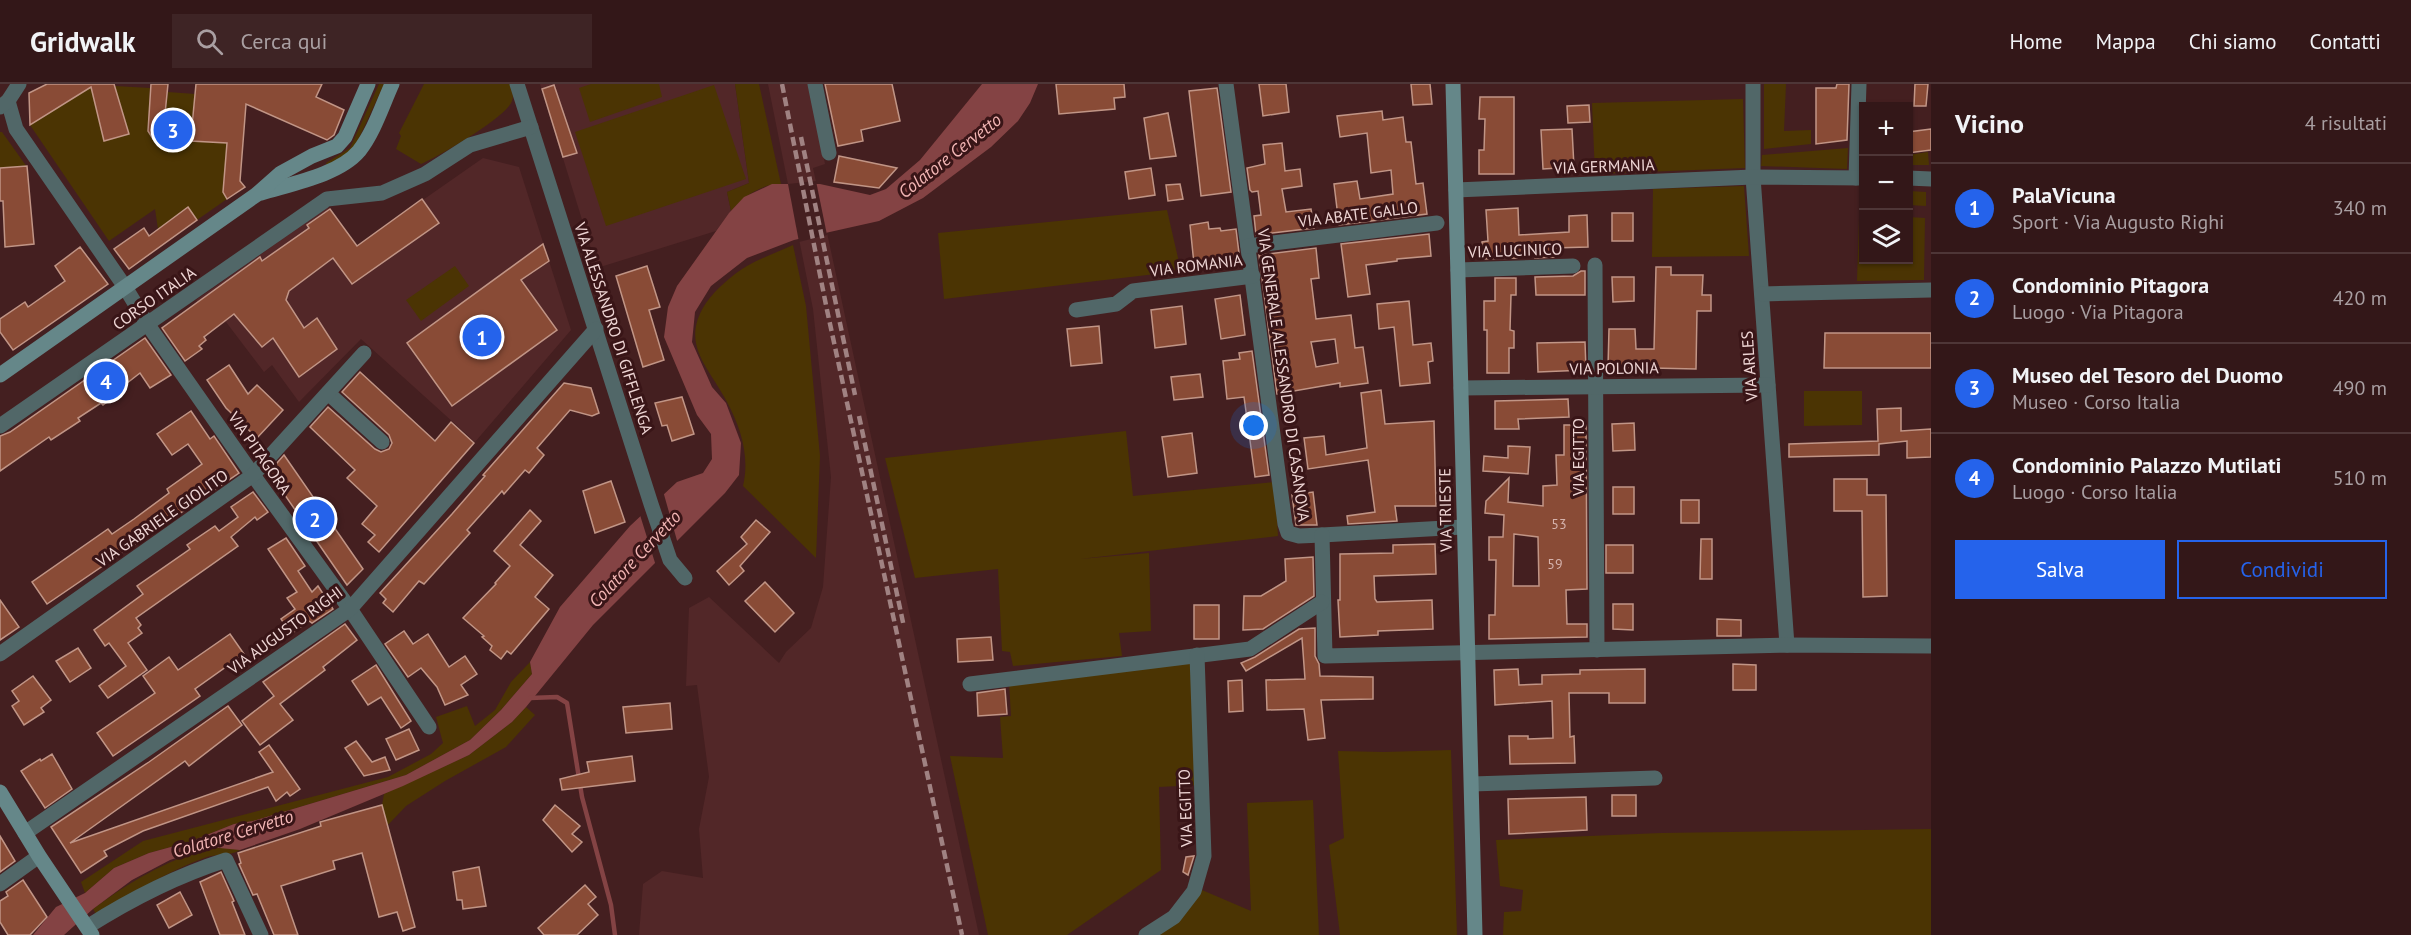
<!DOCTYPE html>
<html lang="it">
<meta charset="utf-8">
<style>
:root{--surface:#331718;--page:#3e2425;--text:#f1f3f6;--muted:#a99fa2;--line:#4e3637;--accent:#2563eb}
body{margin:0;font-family:"PT Sans",sans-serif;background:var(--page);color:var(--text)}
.controls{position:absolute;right:18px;top:18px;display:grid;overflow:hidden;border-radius:0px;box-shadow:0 2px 4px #0004}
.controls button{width:54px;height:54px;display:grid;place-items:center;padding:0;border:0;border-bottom:2px solid var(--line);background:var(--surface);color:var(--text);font:30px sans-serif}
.you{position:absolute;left:1254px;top:342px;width:21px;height:21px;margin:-15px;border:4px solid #fff;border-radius:50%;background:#1a73e8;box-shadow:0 0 0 9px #1a73e833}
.badge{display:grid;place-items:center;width:39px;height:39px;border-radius:50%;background:var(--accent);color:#fff;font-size:20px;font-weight:700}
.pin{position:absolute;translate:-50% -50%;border:3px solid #fff;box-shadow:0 2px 6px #0006}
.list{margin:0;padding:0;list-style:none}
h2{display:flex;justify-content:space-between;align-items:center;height:78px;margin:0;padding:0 24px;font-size:26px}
h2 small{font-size:20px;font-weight:400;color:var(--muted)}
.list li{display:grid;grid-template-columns:39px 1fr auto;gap:18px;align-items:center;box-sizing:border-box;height:90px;padding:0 24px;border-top:2px solid var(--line)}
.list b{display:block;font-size:22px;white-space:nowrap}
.list p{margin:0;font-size:20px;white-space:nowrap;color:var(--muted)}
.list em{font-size:20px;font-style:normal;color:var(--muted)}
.actions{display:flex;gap:12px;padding:18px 24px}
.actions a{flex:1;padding:14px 0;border:2px solid var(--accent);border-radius:0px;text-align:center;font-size:21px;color:var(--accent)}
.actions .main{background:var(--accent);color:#fff}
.icon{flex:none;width:33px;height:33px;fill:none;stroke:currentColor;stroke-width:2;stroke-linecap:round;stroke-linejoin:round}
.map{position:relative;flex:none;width:1931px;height:851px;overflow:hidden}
header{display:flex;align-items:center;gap:36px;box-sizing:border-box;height:84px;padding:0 30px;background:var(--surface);border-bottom:2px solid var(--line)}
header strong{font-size:28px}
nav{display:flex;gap:33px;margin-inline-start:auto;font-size:21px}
.search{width:420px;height:54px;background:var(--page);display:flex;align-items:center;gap:15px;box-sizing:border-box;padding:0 21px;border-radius:0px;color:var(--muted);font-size:22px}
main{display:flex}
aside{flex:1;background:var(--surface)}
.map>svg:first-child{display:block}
.built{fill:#522728}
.green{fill:#4b3403}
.water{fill:#844344}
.pier{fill:#441f20}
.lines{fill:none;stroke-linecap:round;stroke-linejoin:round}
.stream{stroke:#844344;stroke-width:4.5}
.building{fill:#894b36;stroke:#c19586;stroke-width:1.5;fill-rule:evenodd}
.street{stroke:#516768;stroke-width:15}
.secondary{stroke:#658789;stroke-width:15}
.rail{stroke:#a08282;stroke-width:4.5;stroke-dasharray:9 4.5;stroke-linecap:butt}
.labels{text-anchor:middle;stroke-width:6;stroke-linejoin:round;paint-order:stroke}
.number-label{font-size:14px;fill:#d5b2ac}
.street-label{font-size:16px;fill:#eed5d4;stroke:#391517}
.water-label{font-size:18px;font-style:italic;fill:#f2b5b4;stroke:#391517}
</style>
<header>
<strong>Gridwalk</strong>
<div class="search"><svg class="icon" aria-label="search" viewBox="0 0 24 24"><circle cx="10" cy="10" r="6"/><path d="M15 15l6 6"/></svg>Cerca qui</div>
<nav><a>Home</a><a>Mappa</a><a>Chi siamo</a><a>Contatti</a></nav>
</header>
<main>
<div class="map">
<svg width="1931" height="851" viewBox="0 0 1931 851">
<rect width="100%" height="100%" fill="#441f20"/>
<g class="built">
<path d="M540,0h195l14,99 -22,9 4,19 -15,20 -119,37z"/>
<path d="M768,0h41l16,80 -12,4 166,767h-340l4,-51 19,-13 41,7 -4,-49 10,-52 -12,-92 -11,1 3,-78 20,-11 70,66 7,-11 25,-24 12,-41 8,-110 -18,-168z"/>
<path d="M483,74l36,9 52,163 -96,112 -114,-103 -62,63 -27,-37 -8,7 -38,-50 -10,6 -20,-28 132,-93 29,39z"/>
</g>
<g class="green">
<path d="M379,0h5l-31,67 -26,15 -1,-3 24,-15z"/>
<path d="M424,0h86c3,8 5,15 -1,22 -12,16 -69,50 -88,58l-25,-15 5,-13 -2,-3z"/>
<path d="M591,0h68l3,13 -72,25 -11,-34z"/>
<path d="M735,0h24l22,100c-20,0 -37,12 -50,27l-4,-19 22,-9z"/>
<path d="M1764,0h22l-2,47 27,-1v14l-47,5z"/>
<path d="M714,1l32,94 -140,47 -31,-94z"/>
<path d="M115,2l35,2 -2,42 79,13 -4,48 4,8 -30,21 -9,-12 -30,21 -3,-20 -46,32 -79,-116 61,-38 13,54 24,-7z"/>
<path d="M168,8l27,2 -3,32 -28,-2z"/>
<path d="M1743,15l2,69 -150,6 -3,-71z"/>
<path d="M0,48h2l25,35 -27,1z"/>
<path d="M1848,64l-1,21 -86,-3 1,-11z"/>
<path d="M1928,68l1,13h-20v-10z"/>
<path d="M1744,102l5,70 -97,1 1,-68z"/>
<path d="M1860,104h3l1,72h44l1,-43 16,1 -1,62 -67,1z"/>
<path d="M1909,107l17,1v14l-17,-1z"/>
<path d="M1167,126l14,61 -237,28 -6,-66z"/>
<path d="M793,161l13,61 14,150 -4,102 -73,-72c7,-29 -2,-58 -16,-84 -18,-35 -48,-58 -21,-99 10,-14 26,-28 41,-37 14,-8 31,-14 46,-21z"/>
<path d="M455,182l14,20 -48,35 -15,-21z"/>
<path d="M1804,307h58v34l-58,1z"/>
<path d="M1126,347l7,65 142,-14 3,54 -198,23 69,-6 2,78 -32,2 3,23 -109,10 -3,-14 -8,-1 -4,-82 -83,9 -30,-120z"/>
<path d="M530,578l2,12 -31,36 -31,30 -64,35 -153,46 -19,3 -45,18 -40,11 -35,15 -29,25 -4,-11 62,-41 245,-64 43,-23 12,-11 -7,-26 31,-11 8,20 20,-16 16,-28z"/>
<path d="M1192,578l5,123 -38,2 2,83 -94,65h-79l-38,-179 53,2 -3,-41 11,-1 -2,-34z"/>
<path d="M526,623l9,8 -29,32 -61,34 -39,25 -19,20 -5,-21 2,-11 85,-39 43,-33z"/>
<path d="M1451,666l6,185h-117l-11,-90 15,-7 -6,-87 46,1z"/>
<path d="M1313,716l6,135h-160l43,-45 49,21 -4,-108z"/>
<path d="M1931,745v106h-428l1,-23 17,-1 2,-21 -23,-4 -4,-46 165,-7z"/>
<path d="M209,763h19l12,3c-12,7 -24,3 -36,8 -37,14 -73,36 -108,56l-3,-5c41,-30 68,-45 116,-62z"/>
</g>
<path class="water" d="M982,0h56l-8,19 -12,18 -27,26 -68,51 -44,23 -85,19 -47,18 -36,28 -16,26 -3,30 20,45 14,16 15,40 -2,32 -14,18 -132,132 -67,82 -14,15 -43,33 -66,31 -103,43 -60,21 -31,-3 -39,13 -38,20 -39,29 -29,26h-31l23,-28 29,-14 29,-25 35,-15 40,-11 45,-18 19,-3 153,-46 64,-35 31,-30 31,-36 -2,-12 30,-55 70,-81 47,-44 26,-9 9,-14 -1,-25 -14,-19 -33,-78 4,-30 9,-21 52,-73 15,-16 28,-13h48l50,11 16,-6 34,-29z"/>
<g class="pier">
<path d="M816,97l11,54 -28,7 -11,-58z"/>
<path d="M663,407l15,53 -22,22 -16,-51z"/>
</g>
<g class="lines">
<path class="stream" d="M530,614l27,-1 10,6 15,94 29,108 4,30"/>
</g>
<g class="building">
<path d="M47,0h67l15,50 -25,7 -13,-54 -61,38 -1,-32z"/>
<path d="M151,0h17l-4,40 28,2 4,-42h126l-6,13 28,13 -10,25 -7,5 -81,-36 -6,77 5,6 -18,12 -4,-7 4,-49 -74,-4 -5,-8z"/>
<path d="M825,0h67l8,37 -39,9 2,11 -25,5z"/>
<path d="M1056,0h68l1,13 -11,1 1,11 -56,5z"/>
<path d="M1259,0h27l3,28 -26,4z"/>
<path d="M1411,0h19l2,20 -19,1z"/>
<path d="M1837,0h12l-2,56 -31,4v-56h20z"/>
<path d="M1915,0h13l-2,22h-12z"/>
<path d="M554,1l23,68 -14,4 -21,-68z"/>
<path d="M1217,4l14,104 -30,4 -12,-105z"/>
<path d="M1480,13h34v77h-35v-24h5l1,-31h-6z"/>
<path d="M1589,21l1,17 -22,1 -1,-17z"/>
<path d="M1382,27l1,9 20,-3 3,25h5l5,42 7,-1 4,31 -88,11 -5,-41 23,-3 3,18 33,-5 -2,-24 -20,3 -4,-40 -27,4 -3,-21z"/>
<path d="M1168,29l8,43 -26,3 -6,-41z"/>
<path d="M1572,45l2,38 -31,2 -2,-39z"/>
<path d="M1931,45v21l-23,3v-21z"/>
<path d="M1282,59l3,28 15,-2 2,17 -20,3 4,23 25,-3 3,19 -58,7 -2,-19 7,-1 -3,-24 -6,1 -2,-2 -3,-22 18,-4 -2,-19z"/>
<path d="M839,72l58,12 -18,20 -45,-6z"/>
<path d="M27,82l7,78 -29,3 -2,-46h-3v-33z"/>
<path d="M1151,84l4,27 -26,4 -4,-27z"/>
<path d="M1180,100l3,15 -15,2 -2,-16z"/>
<path d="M422,115l17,24 -87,61 -19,-26 -44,33 -3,9 18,28 13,-10 20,31 -38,28 -26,-39 -11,9 -28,-33 -30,23 2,3 -7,6 3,3 -17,12 -23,-33 98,-71 2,4 47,-33 -2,-3 23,-16 27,37z"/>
<path d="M188,123l9,13 -68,49 -15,-20 30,-21 5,8z"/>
<path d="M1518,124l1,27 50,-3v-16l18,-1 1,32 -35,1 1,9 -19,1 -1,-4h-17v4l-34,1 -1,-17 6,-1 -2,-31z"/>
<rect x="1612" y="129" width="21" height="28"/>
<path d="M1208,138l1,7 11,-1 1,3 15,-2 4,32 -46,3 -4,-39z"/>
<path d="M1429,150l2,22 -34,3v2l-31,4 4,29 -22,3 -7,-53z"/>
<path d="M543,160l6,17 -28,19 36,50 -105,76 -45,-63z"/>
<path d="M80,163l28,37 -95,66 -13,-18v-13l25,-17 3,5 37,-26 -10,-15z"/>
<path d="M1316,164l3,30 -8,1 5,40 35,-4 4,33 8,-1 5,36 -28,4v-4l-63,11 -18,-139zM1335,255l3,24 -22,4 -5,-25z"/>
<path d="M647,182l13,41 -11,3 15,50 -21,7 -27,-91z"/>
<path d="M1656,183h15v8h32l-1,20h9v16h-14l-1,58 -88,-2 1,-38h26l1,20h18z"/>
<path d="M1581,187h4v24h-49l-1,-18 38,-1z"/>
<path d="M1612,193h22v24l-21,1z"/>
<path d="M1495,194h21v17h-5l-1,35 4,1v17h-5v25h-22v-43h-3v-29h11z"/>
<path d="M1240,211l5,40 -24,4 -6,-40z"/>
<path d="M1409,217l4,44 18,-2 2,18 -5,1 2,21 -30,3 -6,-59 -15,2 -2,-25z"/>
<path d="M1182,222l4,38 -31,4 -4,-38z"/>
<path d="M1099,242l3,37 -31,3 -4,-37z"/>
<path d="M1825,249h106v35h-107z"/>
<path d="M145,254l26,37 -21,13 -10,-15 -27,21 2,2 -12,9 -2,-2 -23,15 2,3 -29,19 -2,-3 -49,34v-35l10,-4z"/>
<path d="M1585,258l1,28 -48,2 -1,-29z"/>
<path d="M1252,267l17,124 -14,2 -11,-80 -17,2 -4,-38 17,-2 -1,-6z"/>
<path d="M229,281l19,29 9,-9 26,25 -26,28 -31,-30 -19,-28z"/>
<path d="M360,288l75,69 16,-19 23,21 -95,109 -11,-10 7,-7 -13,-11 15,-18 -30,-28 8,-8 -45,-43 18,-20 47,42 6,3 8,-3 3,-6 -3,-8 -47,-43z"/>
<path d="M1200,290l3,23 -29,3 -3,-23z"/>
<path d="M564,299l27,5 8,25 -7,3 -22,-6 -33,38 7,7 -15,18 -4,-3 -21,24 -2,-3 -35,39 3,3 -46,51 -5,-3 -26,31 -10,-9 3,-4 -6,-6 72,-79 33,-38 -2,-1z"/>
<path d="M1381,306l4,34 49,-3 2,85h-41l2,15 -49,3 -1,-8 28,-4 -7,-52 -60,9 -4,-31 20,-2 2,19 41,-7 -6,-55z"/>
<path d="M682,313l12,37 -22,7 -5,-16 -5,1 -7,-23z"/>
<path d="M1568,315l1,18 -51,2 1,10h-24v-28z"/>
<path d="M1901,324v23l30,-2v28l-24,1v-17l-28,3v11l-90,2v-13l89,-3 -1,-32z"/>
<path d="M191,327l19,28 4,-3 25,37 -192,131 -15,-22 76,-53 4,5 22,-15 35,-26 -2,-4 35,-25 -14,-20 -16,11 -15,-21z"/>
<path d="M1634,339l1,27 -22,1 -1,-27z"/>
<path d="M1564,341h22l1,164 -21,1 1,34h20v13l-98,2v-24h6l1,-55h-7v-23h14l1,-22 -19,-2 1,-12 23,-23 -1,24 35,4v-20l14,-1 -1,-30h8zM1514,450l24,3 1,49h-26z"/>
<path d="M1192,349l5,40 -29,4 -6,-40z"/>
<path d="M1508,362l22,1 -2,27 -45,-3 1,-15 24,2z"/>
<path d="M284,371l79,114 -16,16 -78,-113z"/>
<path d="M1834,395h33v16h19l1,101 -24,1 -1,-86h-28z"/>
<path d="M611,397l14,41 -30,11 -12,-42z"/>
<rect x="1613" y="403" width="21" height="27"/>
<path d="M253,408l15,20 -11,8 -2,-3 -24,20 7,9 -102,72 5,7 -3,3 4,5 -14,10 19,27 -39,28 -9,-12 27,-20 -17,-23 -4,3 -11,-16 49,-36 -6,-8 53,-37 -3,-4 28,-19 4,5 19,-14 -7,-10z"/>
<path d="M1313,408l4,33h-21l-4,-30z"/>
<rect x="1681" y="416" width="18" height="23"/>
<path d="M530,426l11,11 -21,24 33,30 -18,22 14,12 -38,45 -4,-3 -6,8 -11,-9 2,-4 -10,-9 2,-1 -21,-18 33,-34 -1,-1 15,-17 -16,-15z"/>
<path d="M756,436l14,12 -30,34 4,5 -15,14 -12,-14 30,-27 -6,-7z"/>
<path d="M286,454l19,28 -7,5 14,21 6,-6 15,23 -21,14 -3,-2 -18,13 -10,-15 14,-10 -8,-11 10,-6 -29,-43z"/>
<path d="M1701,455h11v40h-12z"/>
<path d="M1435,460l1,30 -62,2 1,23 2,3 55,-2 1,29 -55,2v4l-38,2 -2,-37h2v-46l53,-1v-8z"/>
<rect x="1606" y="461" width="27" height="28"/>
<path d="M1313,473l1,39 -51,33 -20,1 1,-34h17l25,-15 -1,-22z"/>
<path d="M765,498l29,31 -19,19 -30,-31z"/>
<path d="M0,516l19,27 -19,13z"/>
<path d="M1613,520h20v26l-20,-1z"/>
<rect x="1194" y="521" width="25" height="34"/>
<path d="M1717,535l24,1v16h-24z"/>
<path d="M345,540l12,16 -34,27 2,3 -45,34 13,16 -33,25 -18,-24 32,-25 -11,-14z"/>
<path d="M1315,544v28l4,8 1,12 53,1v22l-52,1 4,38 -17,2 -4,-31 -37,1 -1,-30 39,-1 -3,-41 -56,33 -5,-8 14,-6 44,-28z"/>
<path d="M404,547l9,13 15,-10 21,33 16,-11 12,18 -16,11 7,10 -23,10 -8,-18 -16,-19 -13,9 -23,-33z"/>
<path d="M230,550l14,20 -49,35 5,7 -87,60 -16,-23 58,-40 -12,-17 26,-19 9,13z"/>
<path d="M991,553l2,23 -35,2 -1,-23z"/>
<path d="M78,564l13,20 -21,14 -14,-21z"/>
<path d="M1733,580l23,1v25h-23z"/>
<path d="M376,581l35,56 -10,7 -20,-31 -13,8 -16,-24z"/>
<path d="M1518,585l1,16 23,-1v-9l38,-1v-4l65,-1v34h-36v-10h-40l1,44 4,-1 1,27 -65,1 -1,-28h19v3l25,-1 -1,-37 -57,4 -1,-35z"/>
<path d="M33,592l18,24 -10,8 3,4 -20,13 -12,-19 7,-5 -7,-10z"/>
<path d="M1242,596l1,31 -14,1 -1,-31z"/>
<path d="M1005,605l2,25 -29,2 -1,-23z"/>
<path d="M670,619l2,26 -46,4 -3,-26z"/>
<path d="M228,622l14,19 -53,41 -4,-5 -115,82 203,-71 -14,-20 10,-7 31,44 -10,7 -3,-4 -11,9 -8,-14 -125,44 -39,20 3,5 -26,17 -30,-46 98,-65z"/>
<path d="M409,645l10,21 -23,10 -10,-21z"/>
<path d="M356,657l16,21 13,-5 5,13 -26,6 -19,-28z"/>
<path d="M52,670l20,35 -27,19 -24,-37 19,-12 1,2z"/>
<path d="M632,672l3,25 -73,9 -2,-11 29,-7 -2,-10z"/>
<rect x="1612" y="711" width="24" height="21"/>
<path d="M1586,713l1,33 -78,4 -1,-35z"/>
<path d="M382,721l33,122 -12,4 -6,-19 -18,5 -17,-64 -29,8 2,8 -54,17 17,49h-24l-17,-41 -4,1 -14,-31 2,-1 -3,-10 83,-27 -1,-4z"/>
<path d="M555,721l25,21 -8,8 10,8 -10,10 -29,-32z"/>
<path d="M0,752l15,25 -15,11z"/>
<path d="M1194,772l-6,19 -5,-3 3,-15z"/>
<path d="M479,783l7,39 -23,3 -1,-9h-5l-4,-28z"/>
<path d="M221,788l13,29 -2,1 13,33h-25l-20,-53z"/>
<path d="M23,796l24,37 -17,18h-22l-8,-13v-21l8,-5 -2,-4z"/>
<path d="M585,801l11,12 -8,7 10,11 -21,20h-33l-6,-7z"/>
<path d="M180,808l12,23 -23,13 -12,-23z"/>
</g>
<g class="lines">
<g class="street">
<path d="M517,0l134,420 19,56 15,18"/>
<path d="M815,0l14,69"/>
<path d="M1226,0l59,440 3,9 11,3 23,-1 141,-8"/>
<path d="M1753,0v93l34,468"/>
<path d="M8,17l8,28 109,158 23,38 105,150 97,134 79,118"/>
<path d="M0,23l8,-6 11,-17"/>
<path d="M1856,94l3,-94"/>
<path d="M1908,94l23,1"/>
<path d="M1456,106l297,-13 111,1"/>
<path d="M1248,162l189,-23"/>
<path d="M1595,181l2,385"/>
<path d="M1458,186l115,-4"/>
<path d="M1762,210l169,-4"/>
<path d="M1076,226l40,-6 17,-13 120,-15"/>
<path d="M1461,304l307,-3"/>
<path d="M328,309l54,49"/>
<path d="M0,342l327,-227 55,-6 43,-19 45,-29 61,-18"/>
<path d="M1322,451l3,121 462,-11 144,1"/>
<path d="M0,570l253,-179 111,-122"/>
<path d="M970,600l280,-35 72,-47"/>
<path d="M1472,700l183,-6"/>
<path d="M25,749l325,-224 246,-280"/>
<path d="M0,800l39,-28"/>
<path d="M87,843c44,-28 89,-51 139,-67l35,75"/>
<path d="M1146,851l28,-18 20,-26 10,-35 -7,-201"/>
</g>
<g class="secondary">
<path d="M1453,0l22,851"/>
<path d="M261,109c29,-9 78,-18 98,-42 15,-19 23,-45 33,-67"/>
<path d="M0,291l256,-180 25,-22 31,-17 25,-10 8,-9 23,-53"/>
<path d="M0,708l39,64 53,79"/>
</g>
<g class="rail">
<path d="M782,0l45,226 135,625"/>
<path d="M801,53l54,258"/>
<path d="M859,332l45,211"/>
</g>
</g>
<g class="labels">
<g class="number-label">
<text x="1559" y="445">53</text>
<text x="1555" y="485">59</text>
</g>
<g class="street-label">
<text transform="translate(1604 82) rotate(-2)" y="6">VIA GERMANIA</text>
<text transform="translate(1358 130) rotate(-7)" y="6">VIA ABATE GALLO</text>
<text transform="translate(1515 166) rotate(-2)" y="6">VIA LUCINICO</text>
<text transform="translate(1196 181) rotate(-7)" y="6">VIA ROMANIA</text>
<text transform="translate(154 214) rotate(-35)" y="6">CORSO ITALIA</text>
<text transform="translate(614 244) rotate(72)" y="6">VIA ALESSANDRO DI GIFFLENGA</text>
<text transform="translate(1749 282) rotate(-94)" y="6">VIA ARLES</text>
<text transform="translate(1614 284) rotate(-1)" y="6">VIA POLONIA</text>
<text transform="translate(1284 291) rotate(82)" y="6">VIA GENERALE ALESSANDRO DI CASANOVA</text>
<text transform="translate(260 369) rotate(55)" y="6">VIA PITAGORA</text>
<text transform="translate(1578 373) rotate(-90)" y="6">VIA EGITTO</text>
<text transform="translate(1445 426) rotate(-91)" y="6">VIA TRIESTE</text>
<text transform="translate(162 434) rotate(-35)" y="6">VIA GABRIELE GIOLITO</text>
<text transform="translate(285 546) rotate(-36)" y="6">VIA AUGUSTO RIGHI</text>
<text transform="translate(1185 724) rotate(-92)" y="6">VIA EGITTO</text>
</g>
<g class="water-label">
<text transform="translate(950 72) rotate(-38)" y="6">Colatore Cervetto</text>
<text transform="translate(635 475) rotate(-47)" y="6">Colatore Cervetto</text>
<text transform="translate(233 750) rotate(-17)" y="6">Colatore Cervetto</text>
</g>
</g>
</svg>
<div class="controls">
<button>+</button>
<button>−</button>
<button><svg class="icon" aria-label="layers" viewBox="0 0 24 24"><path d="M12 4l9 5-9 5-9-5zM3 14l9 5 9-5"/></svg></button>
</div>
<div class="you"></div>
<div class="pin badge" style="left:482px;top:253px">1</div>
<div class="pin badge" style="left:315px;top:435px">2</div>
<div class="pin badge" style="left:173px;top:46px">3</div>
<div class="pin badge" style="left:106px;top:297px">4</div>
</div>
<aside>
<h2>Vicino<small>4 risultati</small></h2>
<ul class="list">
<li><span class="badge">1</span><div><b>PalaVicuna</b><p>Sport · Via Augusto Righi</p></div><em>340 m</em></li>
<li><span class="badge">2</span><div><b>Condominio Pitagora</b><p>Luogo · Via Pitagora</p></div><em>420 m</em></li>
<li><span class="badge">3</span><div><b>Museo del Tesoro del Duomo</b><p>Museo · Corso Italia</p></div><em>490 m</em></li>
<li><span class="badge">4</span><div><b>Condominio Palazzo Mutilati</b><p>Luogo · Corso Italia</p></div><em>510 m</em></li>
</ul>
<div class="actions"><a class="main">Salva</a><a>Condividi</a></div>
</aside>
</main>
